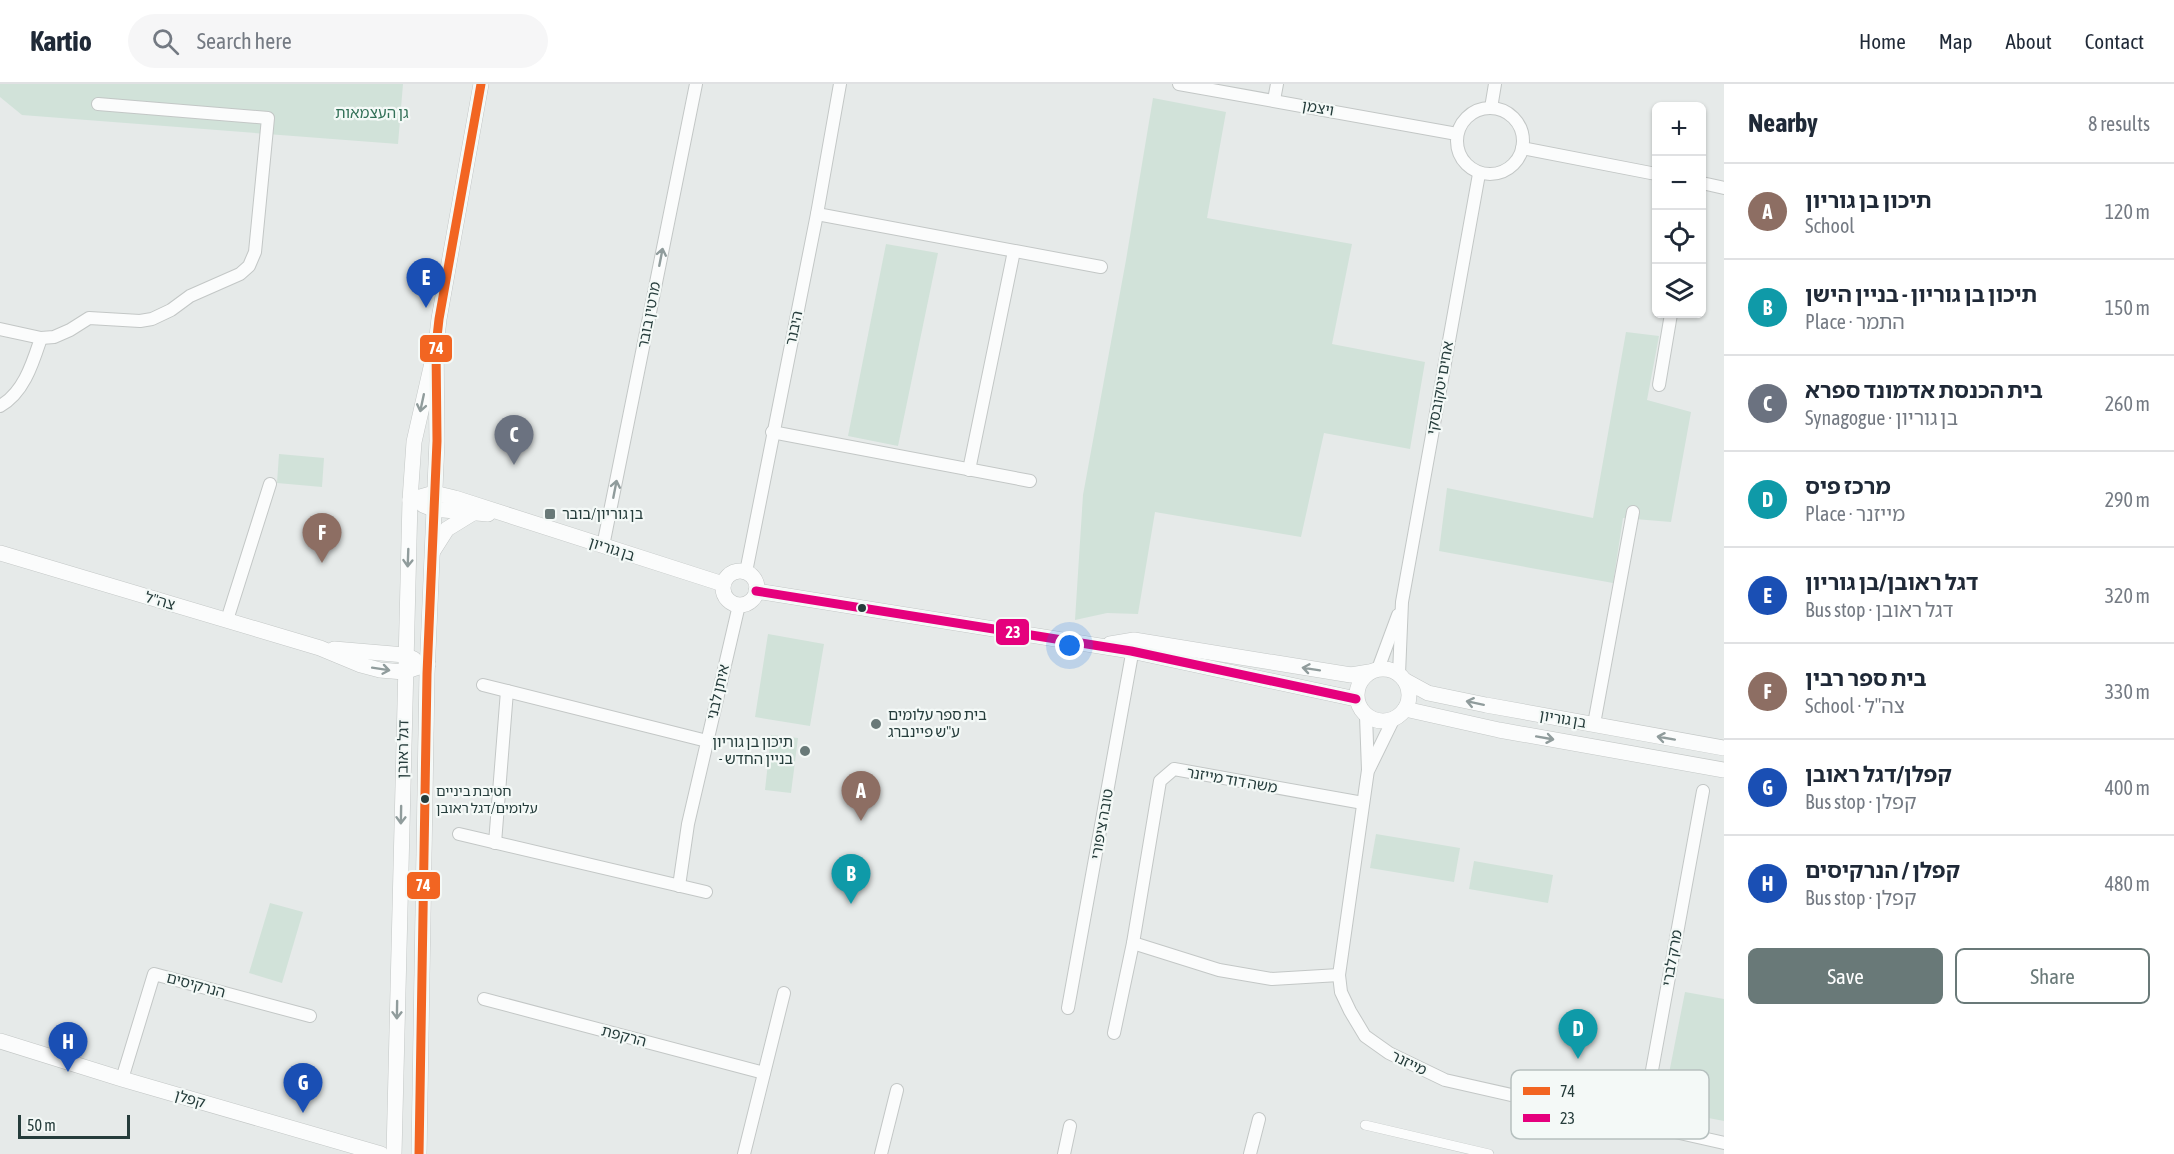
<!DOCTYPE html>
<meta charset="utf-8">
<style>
:root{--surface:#fff;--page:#f6f6f7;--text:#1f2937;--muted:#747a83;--line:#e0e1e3;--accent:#697978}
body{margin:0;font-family:"Asap Condensed","Noto Sans Hebrew",sans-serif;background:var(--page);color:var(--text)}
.controls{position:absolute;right:18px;top:18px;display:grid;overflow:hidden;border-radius:9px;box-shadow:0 2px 4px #0004}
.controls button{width:54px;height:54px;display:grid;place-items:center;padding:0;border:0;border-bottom:2px solid var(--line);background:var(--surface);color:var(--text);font:30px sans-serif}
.scale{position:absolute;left:18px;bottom:15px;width:112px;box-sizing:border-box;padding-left:6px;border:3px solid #253c3b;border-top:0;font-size:16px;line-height:21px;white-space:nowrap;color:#253c3b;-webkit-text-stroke:4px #f4f9f7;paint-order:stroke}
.you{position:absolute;left:1070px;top:562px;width:21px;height:21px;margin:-15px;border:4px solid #fff;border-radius:50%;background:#1a73e8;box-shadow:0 0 0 9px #1a73e833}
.badge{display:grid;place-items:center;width:39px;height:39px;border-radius:50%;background:var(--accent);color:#fff;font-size:20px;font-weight:700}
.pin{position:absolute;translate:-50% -50px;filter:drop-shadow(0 2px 3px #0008)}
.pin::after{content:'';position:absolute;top:32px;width:21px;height:18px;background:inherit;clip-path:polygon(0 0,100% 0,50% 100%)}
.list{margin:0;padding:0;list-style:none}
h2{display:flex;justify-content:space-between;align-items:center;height:78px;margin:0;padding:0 24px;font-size:26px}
h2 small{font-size:20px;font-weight:400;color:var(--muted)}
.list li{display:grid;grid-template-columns:39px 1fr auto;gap:18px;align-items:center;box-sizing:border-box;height:96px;padding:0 24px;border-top:2px solid var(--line)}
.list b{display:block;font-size:22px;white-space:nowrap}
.list p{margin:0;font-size:20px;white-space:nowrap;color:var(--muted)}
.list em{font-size:20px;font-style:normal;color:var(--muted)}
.actions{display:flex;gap:12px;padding:18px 24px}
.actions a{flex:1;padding:14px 0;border:2px solid var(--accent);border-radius:9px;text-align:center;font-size:21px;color:var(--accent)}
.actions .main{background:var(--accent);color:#fff}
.icon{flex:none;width:33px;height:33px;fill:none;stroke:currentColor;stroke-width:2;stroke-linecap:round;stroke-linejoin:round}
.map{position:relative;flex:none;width:1724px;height:1070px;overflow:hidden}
header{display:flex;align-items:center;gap:36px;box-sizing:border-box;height:84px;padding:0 30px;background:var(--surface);border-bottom:2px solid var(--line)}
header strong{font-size:28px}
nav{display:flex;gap:33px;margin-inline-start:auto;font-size:21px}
.search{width:420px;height:54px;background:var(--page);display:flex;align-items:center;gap:15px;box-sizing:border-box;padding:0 21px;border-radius:33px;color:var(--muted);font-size:22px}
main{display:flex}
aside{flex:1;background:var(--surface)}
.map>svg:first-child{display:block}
.green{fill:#d1e2d9}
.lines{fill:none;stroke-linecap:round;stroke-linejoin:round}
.pedestrian-casing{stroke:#c3c7c6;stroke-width:10}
.minor-casing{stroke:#c3c7c6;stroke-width:14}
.tertiary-casing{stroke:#c3c7c6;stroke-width:16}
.pedestrian{stroke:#fbfcfc;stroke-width:9}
.minor{stroke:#fbfcfc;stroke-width:12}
.tertiary{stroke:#fbfcfc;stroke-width:15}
.bus-1-casing{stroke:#f4f9f7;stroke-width:14}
.bus-2-casing{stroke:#f4f9f7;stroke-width:14}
.bus-1{stroke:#f26522;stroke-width:9}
.bus-2{stroke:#e5007d;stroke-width:9}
.oneway{stroke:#909c9c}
.poi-dot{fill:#697978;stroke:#f4f9f7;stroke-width:2}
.bus-dot{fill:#253c3b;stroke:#f4f9f7;stroke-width:2}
.labels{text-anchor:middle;stroke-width:4.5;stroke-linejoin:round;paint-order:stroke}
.bus-label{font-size:14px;fill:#253c3b;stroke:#f4f9f7;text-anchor:start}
.street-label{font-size:15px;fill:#253c3b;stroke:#f4f9f7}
.park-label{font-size:15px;fill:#327057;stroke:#f4f9f7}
.poi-label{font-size:15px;fill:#253c3b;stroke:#f4f9f7;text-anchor:start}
.key{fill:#f4f9f7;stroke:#b6c0bf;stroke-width:1.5}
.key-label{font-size:16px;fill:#253c3b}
.line-badge{stroke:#f4f9f7;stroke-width:2}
.badge-label{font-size:16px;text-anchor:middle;font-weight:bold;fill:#fff}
</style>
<header>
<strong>Kartio</strong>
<div class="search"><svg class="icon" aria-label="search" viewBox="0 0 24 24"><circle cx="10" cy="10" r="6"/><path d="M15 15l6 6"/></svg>Search here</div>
<nav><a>Home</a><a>Map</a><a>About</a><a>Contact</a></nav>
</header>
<main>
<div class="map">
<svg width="1724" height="1070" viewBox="0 0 1724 1070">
<rect width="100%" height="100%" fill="#e6eae9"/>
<g class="green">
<path d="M0,0h403l-5,60 -376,-29 -22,-18z"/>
<path d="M1153,14l73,14 -19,106 145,26 -20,100 93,18 -15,87 -86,-16 -23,104 -146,-25 -17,102 -31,-1 -32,7 8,-125 43,-235z"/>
<path d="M886,160l52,9 -40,193 -50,-10z"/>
<path d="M1626,248l33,4 -12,64 44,12 -20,110 -48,-4 -10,65 -174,-32 8,-63 146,30z"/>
<path d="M279,370l45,4 -2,29 -45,-4z"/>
<path d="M768,550l56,10 -14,82 -55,-9z"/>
<path d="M771,651l27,3 -7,55 -26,-3z"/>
<path d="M1376,750l84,14 -6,34 -84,-14z"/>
<path d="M1474,777l79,14 -5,28 -79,-14z"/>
<path d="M270,819l33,9 -21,71 -33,-10z"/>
<path d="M1685,908l39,7v122l-62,-12z"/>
</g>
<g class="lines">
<g class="pedestrian-casing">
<path id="pedestrian" d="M1365,1041l124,29"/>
</g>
<g class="minor-casing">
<g id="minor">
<path d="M1179,0l278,50"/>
<path d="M1274,16l3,-16"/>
<circle cx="1490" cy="57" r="33"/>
<path d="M1491,24l4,-24"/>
<path d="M1522,64l134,26"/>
<path d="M1702,99l22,5"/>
<path d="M817,130l284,53"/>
<path d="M0,245l41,9 13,-1 16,-7 19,-12 51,3 12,-2 19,-9 19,-14 50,-22 9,-8 6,-14 13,-134 -170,-14"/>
<path d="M1659,301l12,-71"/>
<path d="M0,322c24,-13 33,-44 41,-68"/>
<path d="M772,348l258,49"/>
<path d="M969,386l45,-219"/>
<path d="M603,462l93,-462"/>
<path d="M746,488l71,-358 23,-130"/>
<path d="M227,536l43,-136"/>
<path d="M1378,585l20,-54"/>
<path d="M1399,590l3,-72 77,-428"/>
<path d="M483,601l224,56"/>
<path d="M1366,632l2,54 -29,205 2,17 9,19 15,25 24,17 56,27 279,63"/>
<path d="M1594,640l39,-212"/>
<path d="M1369,685l24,-49"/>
<path d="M459,750l247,58"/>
<path d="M495,759l12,-152"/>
<path d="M679,802l9,-62 51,-219"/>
<path d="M1133,859l86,27 53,9 67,-4"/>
<path d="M484,915l280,74"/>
<path d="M1068,924l66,-365"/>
<path d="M1114,949l19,-90 27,-162 14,-12 189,34"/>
<path d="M122,995l32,-105 156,42"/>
<path d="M1642,1041l61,-334"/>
<path d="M744,1070l40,-161"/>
<path d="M881,1070l16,-64"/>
<path d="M1064,1070l6,-28"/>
<path d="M1250,1070l9,-35"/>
</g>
</g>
<g class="tertiary-casing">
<g id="tertiary">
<path d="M410,416l24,-7 21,5 268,86"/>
<path d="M423,421l10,4 55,5"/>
<path d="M433,467l14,-22 26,-16"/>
<path d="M0,469l320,95 41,17 19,5 24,2 24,-8"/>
<circle cx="740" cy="504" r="17"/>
<path d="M756,507l375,60 225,48"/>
<path d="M1110,560l24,-4 217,35 18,-3"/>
<path d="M334,565l71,6 9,4"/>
<circle cx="1383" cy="611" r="26"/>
<path d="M1406,597l22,12 58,12 238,43"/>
<path d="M1405,625l94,21 225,40"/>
<path d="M0,957l122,38 259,75"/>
<path d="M394,1070l16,-654 4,-58 18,-79"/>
<path d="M419,1070l8,-480 10,-233 -1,-95 3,-27 42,-235"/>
</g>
</g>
<use href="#pedestrian" class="pedestrian"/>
<use href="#minor" class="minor"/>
<use href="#tertiary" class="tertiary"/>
<g class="bus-1-casing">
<path id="bus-1" d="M419,1070l8,-480 10,-233 -1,-95 3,-27 42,-235"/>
</g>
<g class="bus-2-casing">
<path id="bus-2" d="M756,507l375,60 225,48"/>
</g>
<use href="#bus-1" class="bus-1"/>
<use href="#bus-2" class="bus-2"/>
</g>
<defs><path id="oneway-shaft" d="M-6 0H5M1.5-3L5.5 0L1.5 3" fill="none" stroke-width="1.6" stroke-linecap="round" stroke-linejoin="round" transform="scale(1.5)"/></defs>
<g class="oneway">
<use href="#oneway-shaft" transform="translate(661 173) rotate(-79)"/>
<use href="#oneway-shaft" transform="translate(422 319) rotate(102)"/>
<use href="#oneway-shaft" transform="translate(615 405) rotate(-79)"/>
<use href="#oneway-shaft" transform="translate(408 474) rotate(92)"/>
<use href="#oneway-shaft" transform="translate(381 585) rotate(9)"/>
<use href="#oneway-shaft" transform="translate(1311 585) rotate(-171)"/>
<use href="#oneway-shaft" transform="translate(1475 619) rotate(-168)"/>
<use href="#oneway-shaft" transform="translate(1545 654) rotate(10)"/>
<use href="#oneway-shaft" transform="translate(1666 654) rotate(-170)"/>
<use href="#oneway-shaft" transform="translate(401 731) rotate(91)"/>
<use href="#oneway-shaft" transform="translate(397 926) rotate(91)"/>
</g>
<g class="poi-dot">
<rect x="544" y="424" width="12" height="12" rx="3"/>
<circle cx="876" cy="640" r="6"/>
<circle cx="805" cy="667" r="6"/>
</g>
<g class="bus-dot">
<circle cx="862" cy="524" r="5"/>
<circle cx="425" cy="715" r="5"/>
</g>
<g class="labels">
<g class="bus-label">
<text x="436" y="712">חטיבת ביניים<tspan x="436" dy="17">עלומים/דגל ראובן</tspan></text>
</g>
<g class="street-label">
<text transform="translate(1318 24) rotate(10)" y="5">ויצמן</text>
<text transform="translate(649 231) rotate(-79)" y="5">מרטין בובר</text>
<text transform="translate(794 244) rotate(-78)" y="5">היבנר</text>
<text transform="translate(1440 304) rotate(-80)" y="5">אחים יטקובסקי</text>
<text transform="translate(612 465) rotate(18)" y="5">בן גוריון</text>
<text transform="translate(160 517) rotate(16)" y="5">צה"ל</text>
<text transform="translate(718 608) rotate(-77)" y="5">איתן לבני</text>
<text transform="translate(1563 635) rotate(10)" y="5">בן גוריון</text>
<text transform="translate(403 665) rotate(-89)" y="5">דגל ראובן</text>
<text transform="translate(1232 696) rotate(10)" y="5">משה דוד מייזנר</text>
<text transform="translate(1102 740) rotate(-80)" y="5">טובה ציפורי</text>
<text transform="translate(1672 874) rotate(-80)" y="5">מרק לברי</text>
<text transform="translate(196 901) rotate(15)" y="5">הנרקיסים</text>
<text transform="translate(624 952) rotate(15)" y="5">הרקפת</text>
<text transform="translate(1409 979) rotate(26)" y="5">מייזנר</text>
<text transform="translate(190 1015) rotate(16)" y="5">קפלן</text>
</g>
<g class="park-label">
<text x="372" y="34">גן העצמאות</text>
</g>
<g class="poi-label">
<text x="562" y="435">בן גוריון/בובר</text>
<text x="888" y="636">בית ספר עלומים<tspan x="888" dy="17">ע"ש פיינברג</tspan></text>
<text x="793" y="663" text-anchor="end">תיכון בן גוריון<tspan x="793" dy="17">- בניין החדש</tspan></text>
</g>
</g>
<rect x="1511" y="986" width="198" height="69" rx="9" class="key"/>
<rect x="1523" y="1003" width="27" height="8" fill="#f26522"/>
<rect x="1523" y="1030" width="27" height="8" fill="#e5007d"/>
<g class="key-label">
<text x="1560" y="1013">74</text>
<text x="1560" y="1040">23</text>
</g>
<g class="line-badge">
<rect x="419" y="250" width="34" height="29" rx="6" fill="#f26522"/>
<rect x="995" y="534" width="35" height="28" rx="6" fill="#e5007d"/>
<rect x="406" y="787" width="35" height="29" rx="6" fill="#f26522"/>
</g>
<g class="badge-label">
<text x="436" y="270">74</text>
<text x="1013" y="554">23</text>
<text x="423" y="807">74</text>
</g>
</svg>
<div class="controls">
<button>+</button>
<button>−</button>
<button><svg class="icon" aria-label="locate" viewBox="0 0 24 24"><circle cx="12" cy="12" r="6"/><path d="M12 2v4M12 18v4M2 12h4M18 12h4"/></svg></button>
<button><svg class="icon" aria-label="layers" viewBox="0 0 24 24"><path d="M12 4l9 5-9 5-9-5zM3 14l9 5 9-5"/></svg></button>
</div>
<div class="scale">50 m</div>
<div class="you"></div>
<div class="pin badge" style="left:861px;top:737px;background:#8d6e63">A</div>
<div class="pin badge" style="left:851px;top:820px;background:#0f9aa8">B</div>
<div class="pin badge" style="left:514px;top:381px;background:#6b7280">C</div>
<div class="pin badge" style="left:1578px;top:975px;background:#0f9aa8">D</div>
<div class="pin badge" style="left:426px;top:224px;background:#1a4fb4">E</div>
<div class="pin badge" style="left:322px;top:479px;background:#8d6e63">F</div>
<div class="pin badge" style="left:303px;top:1029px;background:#1a4fb4">G</div>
<div class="pin badge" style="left:68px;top:988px;background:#1a4fb4">H</div>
</div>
<aside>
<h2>Nearby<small>8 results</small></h2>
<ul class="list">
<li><span class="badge" style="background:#8d6e63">A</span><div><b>תיכון בן גוריון</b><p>School</p></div><em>120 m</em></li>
<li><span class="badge" style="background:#0f9aa8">B</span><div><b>תיכון בן גוריון - בניין הישן</b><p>Place · התמר</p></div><em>150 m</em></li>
<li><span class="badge" style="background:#6b7280">C</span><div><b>בית הכנסת אדמונד ספרא</b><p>Synagogue · בן גוריון</p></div><em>260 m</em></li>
<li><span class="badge" style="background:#0f9aa8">D</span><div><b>מרכז פיס</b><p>Place · מייזנר</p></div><em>290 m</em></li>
<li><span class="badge" style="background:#1a4fb4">E</span><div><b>דגל ראובן/בן גוריון</b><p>Bus stop · דגל ראובן</p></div><em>320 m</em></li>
<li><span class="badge" style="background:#8d6e63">F</span><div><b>בית ספר רבין</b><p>School · צה&quot;ל</p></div><em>330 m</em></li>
<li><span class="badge" style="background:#1a4fb4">G</span><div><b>קפלן/דגל ראובן</b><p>Bus stop · קפלן</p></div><em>400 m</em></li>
<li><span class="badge" style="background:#1a4fb4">H</span><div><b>קפלן / הנרקיסים</b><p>Bus stop · קפלן</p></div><em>480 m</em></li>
</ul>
<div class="actions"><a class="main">Save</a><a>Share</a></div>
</aside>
</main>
